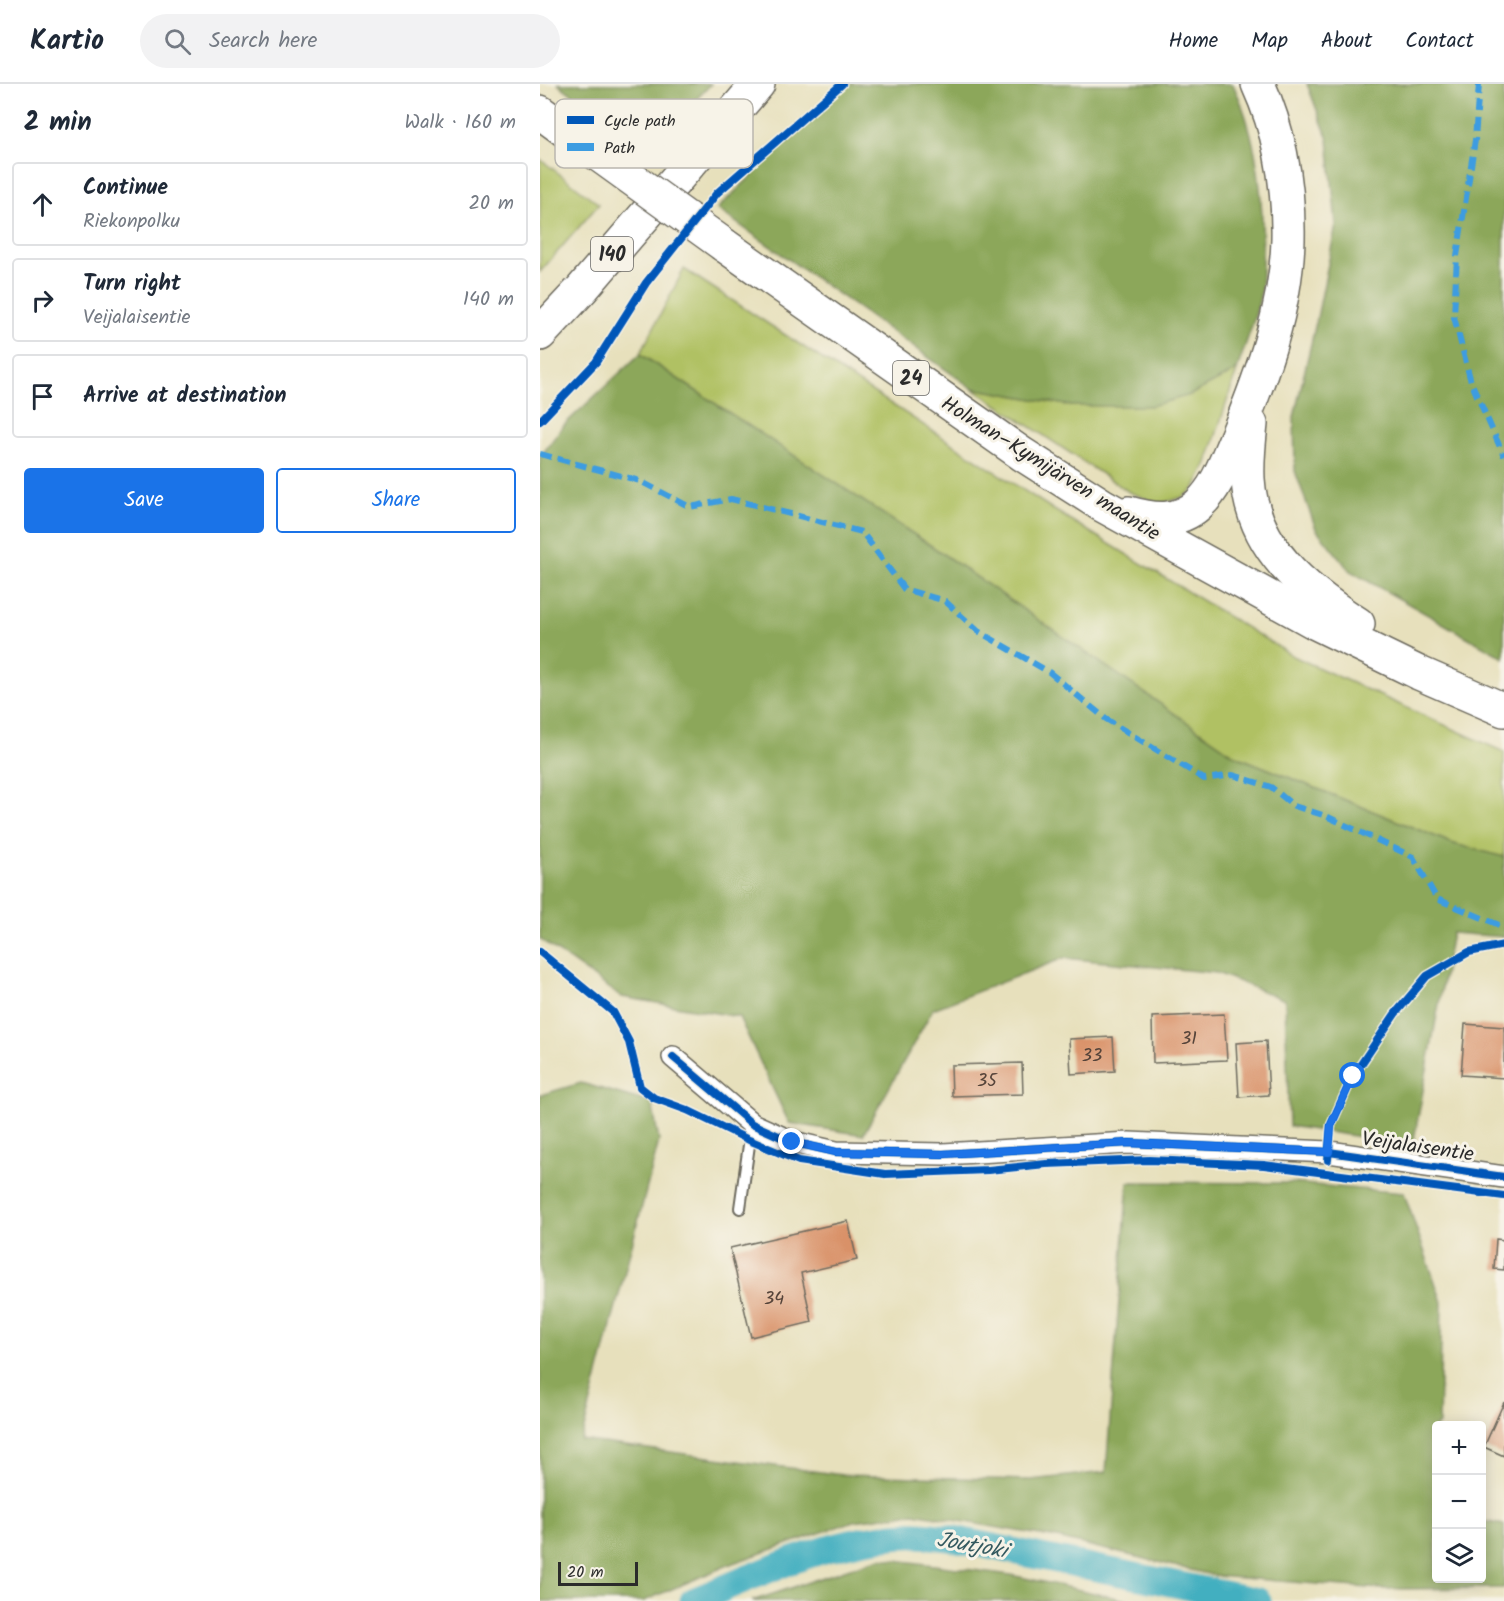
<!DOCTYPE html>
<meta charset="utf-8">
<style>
:root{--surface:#fff;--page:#f2f2f3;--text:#1f2937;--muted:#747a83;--line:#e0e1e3;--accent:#1a73e8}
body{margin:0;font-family:Kalam,sans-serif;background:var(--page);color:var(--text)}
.controls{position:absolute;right:18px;bottom:18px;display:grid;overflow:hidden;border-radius:6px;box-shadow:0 3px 15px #0003}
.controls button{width:54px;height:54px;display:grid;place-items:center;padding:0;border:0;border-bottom:2px solid var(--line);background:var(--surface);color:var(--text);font:30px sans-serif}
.scale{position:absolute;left:18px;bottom:15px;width:80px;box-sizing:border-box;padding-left:6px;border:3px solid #2b2b2b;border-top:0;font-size:16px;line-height:21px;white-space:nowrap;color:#2b2b2b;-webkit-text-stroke:4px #f7f3e8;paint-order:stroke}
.stop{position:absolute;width:18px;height:18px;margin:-14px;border:4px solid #1a73e8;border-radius:50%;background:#fff}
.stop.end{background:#1a73e8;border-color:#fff;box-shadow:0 2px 6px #0008}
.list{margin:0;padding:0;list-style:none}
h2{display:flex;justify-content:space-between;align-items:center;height:78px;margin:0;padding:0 24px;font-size:26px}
h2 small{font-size:20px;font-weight:400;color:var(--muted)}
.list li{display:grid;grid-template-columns:39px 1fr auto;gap:18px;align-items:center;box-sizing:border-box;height:84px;margin:0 12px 12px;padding:0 12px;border:2px solid var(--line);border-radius:6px}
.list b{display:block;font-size:22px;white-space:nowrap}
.list p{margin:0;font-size:20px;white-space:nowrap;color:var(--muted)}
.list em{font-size:20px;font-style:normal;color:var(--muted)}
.actions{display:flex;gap:12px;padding:18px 24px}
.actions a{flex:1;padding:14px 0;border:2px solid var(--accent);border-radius:6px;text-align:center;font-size:21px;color:var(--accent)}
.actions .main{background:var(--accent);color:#fff}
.icon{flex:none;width:33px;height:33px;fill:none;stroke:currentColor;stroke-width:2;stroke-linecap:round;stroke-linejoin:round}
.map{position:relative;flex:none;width:964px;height:1517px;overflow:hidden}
header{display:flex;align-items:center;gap:36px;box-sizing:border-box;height:84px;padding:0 30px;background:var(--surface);border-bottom:2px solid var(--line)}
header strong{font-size:28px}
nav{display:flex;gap:33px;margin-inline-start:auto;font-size:21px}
.search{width:420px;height:54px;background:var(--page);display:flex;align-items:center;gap:15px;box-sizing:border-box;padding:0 21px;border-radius:33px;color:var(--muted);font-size:22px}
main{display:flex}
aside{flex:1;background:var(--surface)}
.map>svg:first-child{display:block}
.green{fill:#b0c164;stroke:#6e7648;stroke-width:1.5}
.forest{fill:#8ca75a;stroke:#5c6942;stroke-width:1.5}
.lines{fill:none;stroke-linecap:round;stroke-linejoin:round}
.canal{stroke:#43afc0;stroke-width:27}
.building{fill:#d99168}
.service-casing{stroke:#6d6a5e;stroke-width:14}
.minor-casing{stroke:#6d6a5e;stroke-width:24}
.primary-casing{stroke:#6d6a5e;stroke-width:36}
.trunk-casing{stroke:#6d6a5e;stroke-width:36}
.service{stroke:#fff;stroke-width:10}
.minor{stroke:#fff;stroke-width:21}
.primary{stroke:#fff;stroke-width:33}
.trunk{stroke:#fff;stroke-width:33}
.trunk-bridge-casing{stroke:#6d6a5e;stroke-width:36;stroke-linecap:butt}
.trunk-bridge{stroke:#fff;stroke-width:33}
.quiet{stroke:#3d9ce1;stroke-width:6;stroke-dasharray:12 6;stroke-linecap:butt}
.cycleway-casing{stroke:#f7f3e8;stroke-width:11}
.cycleway{stroke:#0057b8;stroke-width:8}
.route{stroke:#1a73e8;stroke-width:8}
.labels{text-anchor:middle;stroke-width:6;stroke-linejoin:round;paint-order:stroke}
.number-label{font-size:18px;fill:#56443a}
.shield{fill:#f7f3e8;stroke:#686764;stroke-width:1.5}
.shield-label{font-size:20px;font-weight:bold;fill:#2b2b2b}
.street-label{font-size:21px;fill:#2b2b2b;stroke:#f7f3e8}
.water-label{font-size:22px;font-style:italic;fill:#33595f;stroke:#f7f3e8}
.key{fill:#f7f3e8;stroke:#bab7af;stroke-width:1.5}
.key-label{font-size:16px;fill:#2b2b2b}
</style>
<header>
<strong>Kartio</strong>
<div class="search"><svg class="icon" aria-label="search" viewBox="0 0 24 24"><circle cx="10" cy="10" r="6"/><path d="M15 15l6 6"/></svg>Search here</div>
<nav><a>Home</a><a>Map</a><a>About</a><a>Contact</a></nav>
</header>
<main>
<aside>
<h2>2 min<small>Walk · 160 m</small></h2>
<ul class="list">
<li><svg class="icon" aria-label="ahead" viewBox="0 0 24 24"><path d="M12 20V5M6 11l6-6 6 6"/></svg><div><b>Continue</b><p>Riekonpolku</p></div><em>20 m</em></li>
<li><svg class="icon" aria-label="right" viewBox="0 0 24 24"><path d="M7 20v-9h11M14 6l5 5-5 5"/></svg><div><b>Turn right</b><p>Veijalaisentie</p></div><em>140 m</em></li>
<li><svg class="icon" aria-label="arrive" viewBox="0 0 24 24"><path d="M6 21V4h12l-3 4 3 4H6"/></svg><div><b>Arrive at destination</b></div></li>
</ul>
<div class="actions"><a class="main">Save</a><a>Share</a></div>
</aside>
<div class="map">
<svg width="964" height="1517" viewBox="0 0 964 1517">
<rect width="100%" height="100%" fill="#f7f3e8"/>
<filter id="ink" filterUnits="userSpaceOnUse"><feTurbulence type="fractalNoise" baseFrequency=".0167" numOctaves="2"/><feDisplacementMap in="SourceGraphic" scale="12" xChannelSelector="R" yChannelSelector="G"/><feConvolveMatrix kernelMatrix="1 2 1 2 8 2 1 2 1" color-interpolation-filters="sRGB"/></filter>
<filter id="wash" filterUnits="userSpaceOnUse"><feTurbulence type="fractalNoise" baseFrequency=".008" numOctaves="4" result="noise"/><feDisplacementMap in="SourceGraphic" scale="24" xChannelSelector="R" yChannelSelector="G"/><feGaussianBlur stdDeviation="1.35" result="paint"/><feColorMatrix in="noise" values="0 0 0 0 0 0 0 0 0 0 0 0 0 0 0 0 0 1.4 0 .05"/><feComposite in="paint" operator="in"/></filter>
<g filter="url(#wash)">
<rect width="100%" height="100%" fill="#e7e0bc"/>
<g class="green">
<path d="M0,75l59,45 -59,68z"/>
<path d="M144,185l370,241 239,146 211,96v105l-50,-13 -218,-88 -306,-211 -290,-191z"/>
<path d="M697,286l-30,93 -13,26 -11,8 -23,7 -31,-12 -157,-104 100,18 118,-11z"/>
</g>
<g class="forest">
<path d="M18,0h153l-26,27 -61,21z"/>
<path d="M307,0h386c26,54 31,117 29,175 0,11 0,22 -1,32 -3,23 -17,56 -24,79l-47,25 -39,11h-79l-100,-18 -255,-179z"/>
<path d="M767,0h197v574l-154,-87 -34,-42 -21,-58 -1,-54 23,-99 19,-93 -8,-86z"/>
<path d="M100,270l290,191 306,211 218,88 50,13v80l-52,-4 -39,212 -124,-19 -4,-126 -68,-27 -153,-15 -131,51 -70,126 -74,-12 -50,-106 -117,-20 -82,-58v-482l23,-31z"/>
<path d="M41,999l71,20 7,38 -78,299 262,35 187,5 76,-8 22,-290 164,1 112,10 38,109 -3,123 -3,1v152h46v-57l22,4v63l-122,1 -166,-13 -159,-38 -143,-25 -60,8 -121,42 -89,38h-104v-506z"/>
<path d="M340,1474l131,17 120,26h-379z"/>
</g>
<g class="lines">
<path class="canal" d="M153,1517c69,-28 139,-63 215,-66 13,-1 28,2 41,3l309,63"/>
</g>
<g id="blocks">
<g class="building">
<path d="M684,930l3,46 -74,3 -1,-46z"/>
<path d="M925,940l39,3v51l-43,-3z"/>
<path d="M573,953l2,34 -44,3 -2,-35z"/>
<path d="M726,957l3,54 -30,2 -3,-54z"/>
<path d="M482,979l1,31 -71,2 -1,-31z"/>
<path d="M308,1137l9,39 -56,13 11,49 -61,15 -21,-89z"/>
<path d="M956,1155l8,1v30l-10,-1z"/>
<path d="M964,1318v54l-20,-9z"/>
</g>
</g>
</g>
<g filter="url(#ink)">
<use href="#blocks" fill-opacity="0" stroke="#6d6a5e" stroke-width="1.5"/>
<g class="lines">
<g class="service-casing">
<path id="service" d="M200,1124l12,-84"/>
</g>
<g class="minor-casing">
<path id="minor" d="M133,973l79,67 40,18 44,10 107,2 186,-11 200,9 175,25"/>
</g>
<g class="primary-casing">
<path id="primary" d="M0,250l42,-45 176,-205"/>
</g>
<g class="trunk-casing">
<g id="trunk">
<path d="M0,28l41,30"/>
<path d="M184,161l298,209 80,51 214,118 103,50 85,37"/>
<path d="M711,340c-2,18 -4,37 -3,55 4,69 57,111 110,145"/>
<path d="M589,429c24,7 49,10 69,-8 19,-17 28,-44 38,-67 26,-64 50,-128 52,-198 1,-53 -8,-108 -30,-156"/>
</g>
</g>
<use href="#service" class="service"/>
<use href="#minor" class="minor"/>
<use href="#primary" class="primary"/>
<use href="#trunk" class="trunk"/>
<g class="trunk-bridge-casing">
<path id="trunk-bridge" d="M41,58l143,103"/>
</g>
<use href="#trunk-bridge" class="trunk-bridge"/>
<g class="quiet">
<path d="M939,0l-4,56 -18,116 -3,61 17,65 33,74"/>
<path d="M0,370l100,27 50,26 41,-8 131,33 42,57 41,12 33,30 71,41 57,47 98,60 29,-4 38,12 23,19 32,10 87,41 24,42 67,28"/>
</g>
<g class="cycleway-casing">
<g id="cycleway">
<path d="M0,337l56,-59 50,-79 71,-90 125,-109"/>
<path d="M0,868l73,60 16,30 11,45 14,11 33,12 62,30 50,21 86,13 103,-4 58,-6 103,-4 115,5 240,31"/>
<path d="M133,973l79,67 40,18 44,10 107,2 186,-11 200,9 175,25"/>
<path d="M788,1076l3,-35 22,-49 42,-62 32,-38 42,-24 35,-7"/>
</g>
</g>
<use href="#cycleway" class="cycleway"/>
</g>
</g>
<g class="lines" filter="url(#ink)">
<path class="route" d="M252,1058l44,10 107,2 186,-11 200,9 2,-27 22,-49"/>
</g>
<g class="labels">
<g class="number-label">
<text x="649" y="960">31</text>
<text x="552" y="977">33</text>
<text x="447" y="1002">35</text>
<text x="234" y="1220">34</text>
</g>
<g class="shield">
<rect x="51" y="153" width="42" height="34" rx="4.5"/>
<rect x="353" y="277" width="36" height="34" rx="4.5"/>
</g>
<g class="shield-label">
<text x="72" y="177">140</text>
<text x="371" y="301">24</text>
</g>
<g class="street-label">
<text transform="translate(511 384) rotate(32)" y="7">Holman–Kymijärven maantie</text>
<text transform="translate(878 1062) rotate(8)" y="7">Veijalaisentie</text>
</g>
<g class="water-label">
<text transform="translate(432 1460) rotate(10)" y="8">Joutjoki</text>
</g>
</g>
<rect x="15" y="15" width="198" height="69" rx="9" class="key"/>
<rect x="27" y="32" width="27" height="8" fill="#0057b8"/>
<rect x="27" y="59" width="27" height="8" fill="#3d9ce1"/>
<g class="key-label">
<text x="64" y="42">Cycle path</text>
<text x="64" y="69">Path</text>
</g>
</svg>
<div class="controls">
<button>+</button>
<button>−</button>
<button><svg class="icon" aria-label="layers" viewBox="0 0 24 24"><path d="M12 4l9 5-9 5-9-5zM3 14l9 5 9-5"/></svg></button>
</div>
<div class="scale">20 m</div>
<div class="stop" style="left:813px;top:992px"></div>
<div class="stop end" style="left:252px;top:1058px"></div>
</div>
</main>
